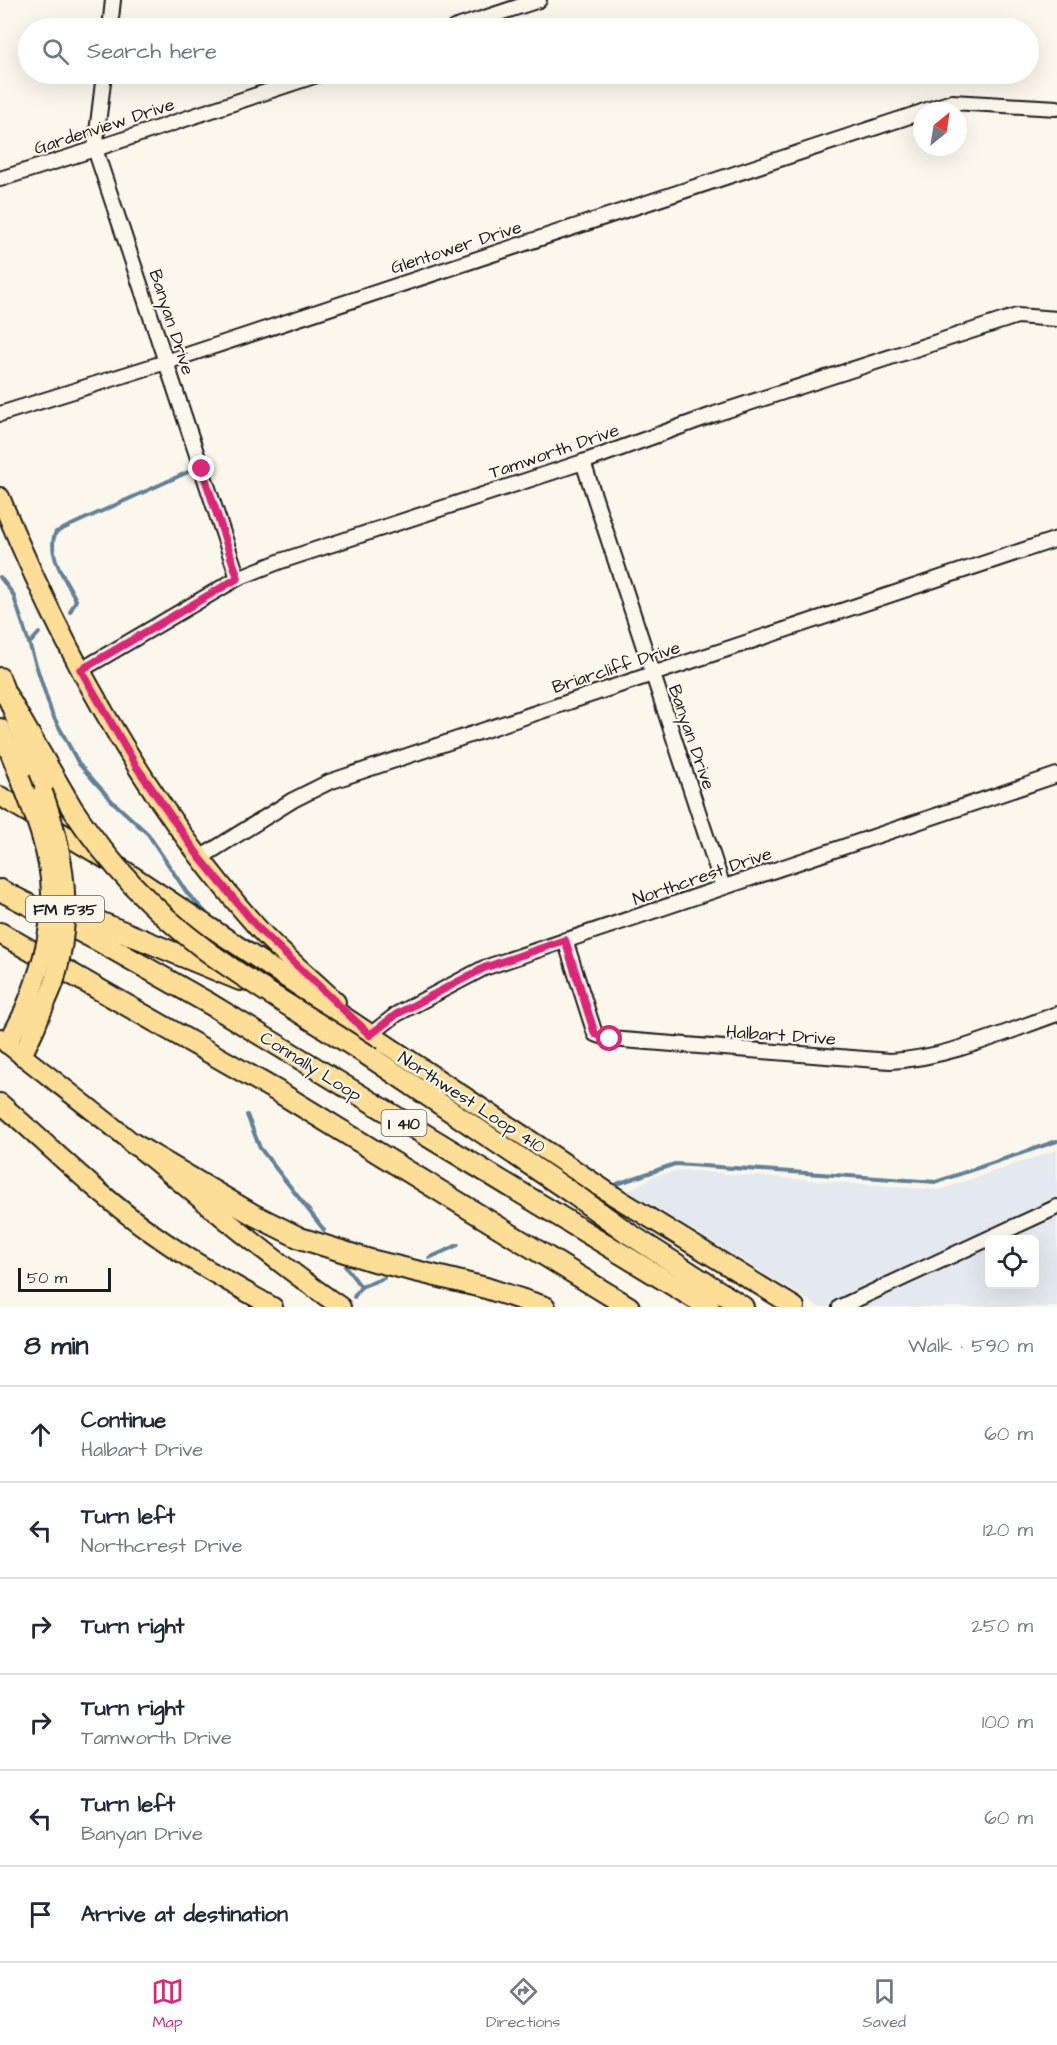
<!DOCTYPE html>
<meta charset="utf-8">
<style>
:root{--surface:#fff;--page:#f2f2f3;--text:#1f2937;--muted:#747a83;--line:#e0e1e3;--accent:#db2777}
body{margin:0;font-family:"Architects Daughter",sans-serif;background:var(--page);color:var(--text)}
.controls{position:absolute;right:18px;bottom:18px;display:grid;overflow:hidden;border-radius:9px;box-shadow:0 6px 24px #0002}
.controls button{width:54px;height:54px;display:grid;place-items:center;padding:0;border:0;border-bottom:2px solid var(--line);background:var(--surface);color:var(--text);font:30px sans-serif}
.compass{position:absolute;left:913px;top:102px;width:54px;height:54px;border-radius:50%;background:var(--surface);box-shadow:0 6px 24px #0002;rotate:30deg}
.scale{position:absolute;left:18px;bottom:15px;width:93px;box-sizing:border-box;padding-left:6px;border:3px solid #1c1c1c;border-top:0;font-size:16px;line-height:21px;white-space:nowrap;color:#1c1c1c;-webkit-text-stroke:4px #fbf7ec;paint-order:stroke}
.stop{position:absolute;width:18px;height:18px;margin:-14px;border:4px solid #db2777;border-radius:50%;background:#fff}
.stop.end{background:#db2777;border-color:#fff;box-shadow:0 2px 6px #0008}
.list{margin:0;padding:0;list-style:none}
h2{display:flex;justify-content:space-between;align-items:center;height:78px;margin:0;padding:0 24px;font-size:26px}
h2 small{font-size:20px;font-weight:400;color:var(--muted)}
.list li{display:grid;grid-template-columns:39px 1fr auto;gap:18px;align-items:center;box-sizing:border-box;height:96px;padding:0 24px;border-top:2px solid var(--line)}
.list b{display:block;font-size:22px;white-space:nowrap}
.list p{margin:0;font-size:20px;white-space:nowrap;color:var(--muted)}
.list em{font-size:20px;font-style:normal;color:var(--muted)}
.icon{flex:none;width:33px;height:33px;fill:none;stroke:currentColor;stroke-width:2;stroke-linecap:round;stroke-linejoin:round}
.map{position:relative;flex:none;width:1057px;height:1307px;overflow:hidden}
.search{position:absolute;background:var(--surface);box-shadow:0 6px 24px #0002;left:18px;right:18px;top:18px;height:66px;display:flex;align-items:center;gap:15px;box-sizing:border-box;padding:0 21px;border-radius:33px;color:var(--muted);font-size:22px}
.sheet{height:654px;background:var(--surface)}
nav{display:flex;justify-content:space-around;align-items:center;box-sizing:border-box;height:84px;border-top:2px solid var(--line);background:var(--surface);font-size:16px;color:var(--muted)}
nav a{display:grid;justify-items:center;gap:3px}
nav .on{color:var(--accent)}
.map>svg:first-child{display:block}
.built{fill:#e4e9ef;fill-rule:evenodd}
.lines{fill:none;stroke-linecap:round;stroke-linejoin:round}
.stream{stroke:#608198;stroke-width:4}
.minor-casing{stroke:#1c1c1c;stroke-width:18}
.major-casing{stroke:#1c1c1c;stroke-width:22}
.highway-casing{stroke:#1c1c1c;stroke-width:24}
.minor{stroke:#fbf7ec;stroke-width:14}
.major{stroke:#fdde96;stroke-width:18}
.highway{stroke:#fdde96;stroke-width:20}
.major-bridge-casing{stroke:#1c1c1c;stroke-width:22;stroke-linecap:butt}
.highway-bridge-casing{stroke:#1c1c1c;stroke-width:24;stroke-linecap:butt}
.major-bridge{stroke:#fdde96;stroke-width:18}
.highway-bridge{stroke:#fdde96;stroke-width:20}
.route{stroke:#db2777;stroke-width:8}
.labels{text-anchor:middle;stroke-width:4.5;stroke-linejoin:round;paint-order:stroke}
.shield{fill:#fbf7ec;stroke:#5f5e5a;stroke-width:1.5}
.shield-label{font-size:16px;font-weight:bold;fill:#1c1c1c}
.street-label{font-size:18px;fill:#1c1c1c;stroke:#fbf7ec}
</style>
<div class="map">
<svg width="1057" height="1307" viewBox="0 0 1057 1307">
<rect width="100%" height="100%" fill="#fbf7ec"/>
<filter id="ink" filterUnits="userSpaceOnUse"><feTurbulence type="fractalNoise" baseFrequency=".0167" numOctaves="2"/><feDisplacementMap in="SourceGraphic" scale="12" xChannelSelector="R" yChannelSelector="G"/><feConvolveMatrix kernelMatrix="1 2 1 2 8 2 1 2 1" color-interpolation-filters="sRGB"/></filter>
<g filter="url(#ink)">
<path class="built" d="M1057,1150v157h-238l-191,-116 26,-15 29,-6 256,20zM990,1240h44v44h-44z"/>
<g class="lines">
<g class="stream">
<path d="M0,577l13,17 39,120 27,50 33,37 36,33 39,59 19,20"/>
<path d="M70,612l6,-12c-9,-19 -31,-47 -20,-68l132,-60"/>
<path d="M30,643l9,-10"/>
<path d="M247,1115l13,33 64,82"/>
<path d="M617,1184l58,-20 261,18 121,-41"/>
<path d="M429,1258l29,-13"/>
<path d="M345,1266l16,21"/>
<path d="M354,1297l7,-10 23,-9"/>
</g>
<g class="minor-casing">
<g id="minor">
<path d="M110,28l3,-28"/>
<path d="M454,28l85,-28"/>
<path d="M104,74l-9,75 143,429"/>
<path d="M924,111l28,-9 105,6"/>
<path d="M0,179l95,-30 225,-75"/>
<path d="M0,414l166,-52 756,-250"/>
<path d="M583,462l140,425"/>
<path d="M81,670l157,-92 43,-17 302,-99 132,-48 302,-98 40,3"/>
<path d="M200,858l93,-58 36,-18 728,-243"/>
<path d="M565,940l30,94 15,5 280,22c58,-3 113,-28 167,-47"/>
<path d="M370,1035l27,-21 87,-46 573,-193"/>
<path d="M840,1307l217,-100"/>
</g>
</g>
<g class="major-casing">
<g id="major">
<path d="M0,497c63,155 146,305 257,430 24,27 53,49 79,75"/>
<path d="M0,677l43,115"/>
<path d="M0,728l20,50"/>
<path d="M0,796l124,74 490,326 181,111"/>
<path d="M0,1038c44,35 89,69 133,105 68,56 135,114 208,164"/>
<path d="M7,1044l14,-26"/>
<path d="M22,1056l14,-30"/>
<path d="M0,1103c50,43 98,92 152,130 39,28 80,51 121,74"/>
</g>
</g>
<g class="highway-casing">
<g id="highway">
<path d="M7,696l65,112"/>
<path d="M0,890l97,50 113,64 499,303"/>
<path d="M51,902l189,78"/>
<path d="M0,933l277,158 352,216"/>
<path d="M298,1004l72,31"/>
<path d="M372,1058l203,137 53,38 115,74"/>
<path d="M132,1143l122,72 46,23 70,22 116,28 59,19"/>
</g>
</g>
<use href="#minor" class="minor"/>
<use href="#major" class="major"/>
<use href="#highway" class="highway"/>
<g class="major-bridge-casing">
<g id="major-bridge">
<path d="M20,778c14,36 30,75 31,115 1,44 -13,85 -30,125"/>
<path d="M36,1026c5,-14 13,-29 18,-43 20,-67 12,-127 -11,-191"/>
</g>
</g>
<g class="highway-bridge-casing">
<path id="highway-bridge" d="M72,808c35,53 79,101 131,140 53,40 113,73 169,110"/>
</g>
<use href="#major-bridge" class="major-bridge"/>
<use href="#highway-bridge" class="highway-bridge"/>
</g>
</g>
<g class="lines" filter="url(#ink)">
<path class="route" d="M202,469l36,109 -157,92 55,96 64,92 59,71 111,106 27,-21 87,-46 81,-28 30,94 15,5"/>
</g>
<g class="labels">
<g class="shield">
<rect x="26" y="896" width="78" height="26" rx="4.5"/>
<rect x="381.5" y="1110" width="45" height="26" rx="4.5"/>
</g>
<g class="shield-label">
<text x="65" y="915">FM 1535</text>
<text x="404" y="1129">I 410</text>
</g>
<g class="street-label">
<text transform="translate(104 126) rotate(-18)" y="6">Gardenview Drive</text>
<text transform="translate(456 247) rotate(-18)" y="6">Glentower Drive</text>
<text transform="translate(172 322) rotate(72)" y="6">Banyan Drive</text>
<text transform="translate(554 451) rotate(-19)" y="6">Tamworth Drive</text>
<text transform="translate(616 667) rotate(-18)" y="6">Briarcliff Drive</text>
<text transform="translate(692 737) rotate(71)" y="6">Banyan Drive</text>
<text transform="translate(702 876) rotate(-19)" y="6">Northcrest Drive</text>
<text transform="translate(781 1035) rotate(4)" y="6">Halbart Drive</text>
<text transform="translate(311 1066) rotate(32)" y="6">Connally Loop</text>
<text transform="translate(472 1102) rotate(33)" y="6">Northwest Loop 410</text>
</g>
</g>
</svg>
<div class="controls">
<button><svg class="icon" aria-label="locate" viewBox="0 0 24 24"><circle cx="12" cy="12" r="6"/><path d="M12 2v4M12 18v4M2 12h4M18 12h4"/></svg></button>
</div>
<svg class="compass" viewBox="-18 -18 36 36"><path d="M0-13l5 13h-10z" fill="#e53935"/><path d="M0 13l5-13h-10z" fill="#747a83"/></svg>
<div class="scale">50 m</div>
<div class="stop" style="left:610px;top:1039px"></div>
<div class="stop end" style="left:202px;top:469px"></div>
<div class="search"><svg class="icon" aria-label="search" viewBox="0 0 24 24"><circle cx="10" cy="10" r="6"/><path d="M15 15l6 6"/></svg>Search here</div>
</div>
<section class="sheet">
<h2>8 min<small>Walk · 590 m</small></h2>
<ul class="list">
<li><svg class="icon" aria-label="ahead" viewBox="0 0 24 24"><path d="M12 20V5M6 11l6-6 6 6"/></svg><div><b>Continue</b><p>Halbart Drive</p></div><em>60 m</em></li>
<li><svg class="icon" aria-label="left" viewBox="0 0 24 24"><path d="M17 20v-9H6M10 6l-5 5 5 5"/></svg><div><b>Turn left</b><p>Northcrest Drive</p></div><em>120 m</em></li>
<li><svg class="icon" aria-label="right" viewBox="0 0 24 24"><path d="M7 20v-9h11M14 6l5 5-5 5"/></svg><div><b>Turn right</b></div><em>250 m</em></li>
<li><svg class="icon" aria-label="right" viewBox="0 0 24 24"><path d="M7 20v-9h11M14 6l5 5-5 5"/></svg><div><b>Turn right</b><p>Tamworth Drive</p></div><em>100 m</em></li>
<li><svg class="icon" aria-label="left" viewBox="0 0 24 24"><path d="M17 20v-9H6M10 6l-5 5 5 5"/></svg><div><b>Turn left</b><p>Banyan Drive</p></div><em>60 m</em></li>
<li><svg class="icon" aria-label="arrive" viewBox="0 0 24 24"><path d="M6 21V4h12l-3 4 3 4H6"/></svg><div><b>Arrive at destination</b></div></li>
</ul>
</section>
<nav>
<a class="on"><svg class="icon" aria-label="map" viewBox="0 0 24 24"><path d="M3 6l6-2 6 2 6-2v14l-6 2-6-2-6 2zM9 4v14M15 6v14"/></svg>Map</a>
<a><svg class="icon" aria-label="directions" viewBox="0 0 24 24"><path d="M12 3l9 9-9 9-9-9zM9 14v-3h6M13 9l2 2-2 2"/></svg>Directions</a>
<a><svg class="icon" aria-label="saved" viewBox="0 0 24 24"><path d="M7 4h10v16l-5-4-5 4z"/></svg>Saved</a>
</nav>
